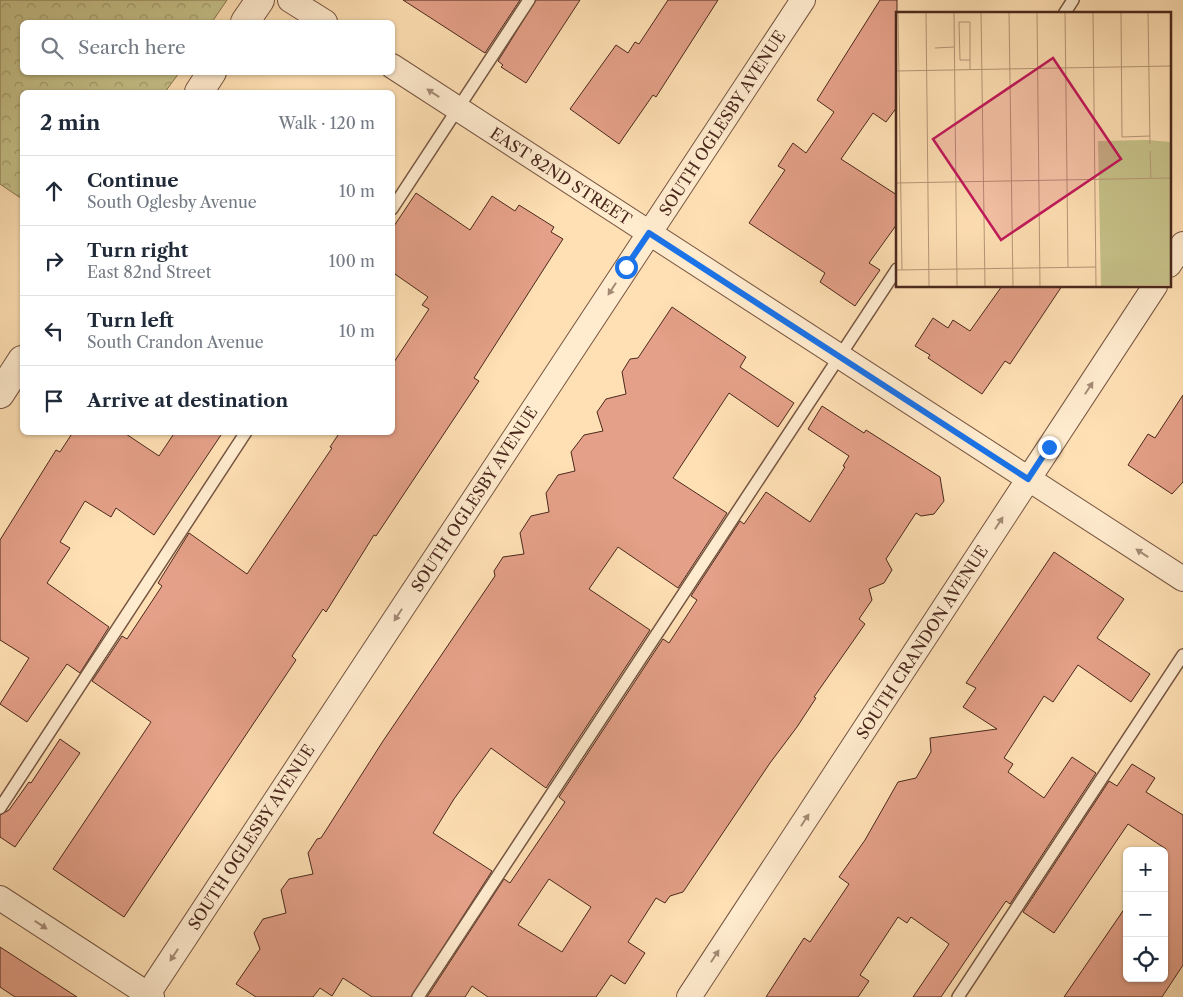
<!DOCTYPE html>
<meta charset="utf-8">
<style>
:root{--surface:#fff;--page:#f2f2f3;--text:#1f2937;--muted:#747a83;--line:#e0e1e3}
body{margin:0;font-family:"Libre Caslon Text",serif;background:var(--page);color:var(--text)}
.controls{position:absolute;right:15px;bottom:15px;display:grid;overflow:hidden;border-radius:8px;box-shadow:0 1px 4px #0004}
.controls button{width:45px;height:45px;display:grid;place-items:center;padding:0;border:0;border-bottom:1px solid var(--line);background:var(--surface);color:var(--text);font:25px sans-serif}
.stop{position:absolute;width:15px;height:15px;margin:-11px;border:4px solid #1a73e8;border-radius:50%;background:#fff}
.stop.end{background:#1a73e8;border-color:#fff;box-shadow:0 1px 5px #0008}
.list{margin:0;padding:0;list-style:none}
h2{display:flex;justify-content:space-between;align-items:center;height:65px;margin:0;padding:0 20px;font-size:21px}
h2 small{font-size:16px;font-weight:400;color:var(--muted)}
.list li{display:grid;grid-template-columns:32px 1fr auto;gap:15px;align-items:center;box-sizing:border-box;height:70px;padding:0 20px;border-top:1px solid var(--line)}
.list b{display:block;font-size:19px;white-space:nowrap}
.list p{margin:0;font-size:16px;white-space:nowrap;color:var(--muted)}
.list em{font-size:16px;font-style:normal;color:var(--muted)}
.icon{flex:none;width:28px;height:28px;fill:none;stroke:currentColor;stroke-width:2;stroke-linecap:round;stroke-linejoin:round}
.map{position:relative;flex:none;width:1183px;height:997px;overflow:hidden}
.search{position:absolute;background:var(--surface);box-shadow:0 1px 4px #0004;left:20px;top:20px;width:375px;height:55px;display:flex;align-items:center;gap:12px;box-sizing:border-box;padding:0 18px;border-radius:8px;color:var(--muted);font-size:19px}
.panel{position:absolute;background:var(--surface);box-shadow:0 1px 4px #0004;left:20px;top:90px;width:375px;height:345px;border-radius:8px}
.map>svg:first-child{display:block}
.forest{fill:url(#forest-crowns);stroke:#887452}
.building{fill:#e4a088;stroke:#4a281c;fill-rule:evenodd}
.lines{fill:none;stroke-linecap:round;stroke-linejoin:round}
.service-casing{stroke:#775642;stroke-width:14}
.minor-casing{stroke:#775642;stroke-width:26}
.tertiary-casing{stroke:#775642;stroke-width:30}
.service{stroke:#ffebce;stroke-width:11}
.minor{stroke:#ffebce;stroke-width:24}
.tertiary{stroke:#ffebce;stroke-width:28}
.oneway{fill:#a48a75}
.route{stroke:#1a73e8;stroke-width:6}
.labels{text-anchor:middle;stroke-width:4.5;stroke-linejoin:round;paint-order:stroke}
.street-label{font-size:16px;fill:#4a281c;stroke:#ffebce}
.inset-road{fill:none;stroke:#b79677;stroke-width:1}
.view{fill:#c2185b;fill-opacity:0.15;stroke:#c2185b;stroke-width:2.5}
.inset-edge{fill:none;stroke:#4a281c;stroke-width:2.5}
</style>
<div class="map">
<svg width="1183" height="997" viewBox="0 0 1183 997">
<defs>
<pattern id="forest-crowns" width="20" height="18" patternUnits="userSpaceOnUse" patternTransform="scale(1.25)"><rect width="20" height="18" fill="#c6c189"/><path d="M2 6a3 3 0 1 1 6 0M12 15a3 3 0 1 1 6 0" fill="none" stroke="#a39d6f"/></pattern>
</defs>
<rect width="100%" height="100%" fill="#ffe0b4"/>
<filter id="stains"><feTurbulence type="fractalNoise" baseFrequency=".004" numOctaves="4"/><feColorMatrix values="0 0 0 0 .2 0 0 0 0 .09 0 0 0 0 .02 0 0 0 .5 -.17"/></filter>
<radialGradient id="worn" r=".72"><stop offset=".6" stop-color="#630" stop-opacity="0"/><stop offset="1" stop-color="#630" stop-opacity=".3"/></radialGradient>
<path class="forest" d="M0,0h227l-15,22h-190v50l157,1 -14,19h-143v107l-22,-15z"/>
<g class="building">
<path d="M403,0h117l-35,53z"/>
<path d="M536,0h44l-54,83 -25,-16 2,-2 -5,-4z"/>
<path d="M668,0h50l-62,97 -3,-2 -34,49 -49,-35 46,-64 12,8 7,-11 4,2z"/>
<path d="M880,0h17v107l-11,15 -13,-9 -32,46 56,36v29l-28,39 11,7 -25,36 -35,-24 5,-9 -76,-50 36,-53 -7,-4 15,-23 13,10 28,-41 -17,-12z"/>
<path d="M416,193l54,37 22,-34 23,15 4,-6 35,22 -3,5 12,7 -89,139 5,3 -103,155 -2,-1 -48,77 -3,-3 -31,47 4,4 -172,257 -71,-48 98,-147 -59,-41 30,-45 5,3 35,-53 -4,-3 31,-50 58,41 85,-126 -2,-1 10,-15h52v-67l37,-56 -7,-4 6,-8 -36,-25v-43z"/>
<path d="M1002,286h60l-52,78 -5,-3 -23,33 -54,-36 2,-3 -15,-9 18,-28 15,10 5,-8 17,11z"/>
<path d="M672,307l74,50 -6,10 54,36 -16,24 -49,-34 -56,85 54,35 -49,75 -60,-41 -29,42 61,41 -104,158 -55,-40 -37,51 -21,34 59,38 -81,126h-39l-29,-19 -11,18 -12,-8 -7,9h-57l-20,-13 24,-35 -6,-16 9,-14 23,-6 -5,-23 8,-11 24,-5 -5,-21 9,-14 4,-1 62,-97 112,-165 -1,-5 9,-14 21,-3 -4,-21 11,-17 18,-4 -3,-19 12,-18 17,-4 -4,-19 13,-17 19,-4 -6,-19 9,-13 20,-5 -4,-22 8,-13 8,-1z"/>
<path d="M1183,395v87l-11,12 -44,-29 20,-31 7,4z"/>
<path d="M822,406l42,27 2,-3 74,47 4,24 -10,13 -13,2 -5,-3 -30,46 6,11 -8,13 -15,6 3,11 -13,19 6,5 -51,73 2,1 -19,29 -27,36 -87,129 -13,4 -5,7 -9,-5 -28,44 17,11 -20,31 -14,-9 -15,22h-108l-16,-11 -7,11h-38l77,-118 6,4 55,-81 -6,-5 104,-158 6,4 28,-43 -6,-4 49,-75 4,3 22,-32 44,30 35,-55 -2,-1 6,-10 -41,-27zM549,879l42,28 -29,45 -44,-27z"/>
<path d="M73,432h50l36,24 16,-24h48l-69,103 -38,-27 -5,9 -26,-16 -25,41 10,6 -23,35 62,44 -29,46 -13,-9 -40,58 -27,-18 29,-46 -29,-18v-100l56,-90 4,2z"/>
<path d="M1054,552l70,47 -27,39 53,36 -19,28 -53,-37 -25,37 -9,-6 -40,62 9,6 -5,8 36,26 28,-41 24,16 -86,131 -4,-3 -65,96h-28l36,-53 -38,-27 -4,6 -9,-6 -38,58 9,6 -11,16h-92l38,-59 6,4 39,-58 -10,-7 26,-37 33,-58 18,-4 15,-26 -1,-14 67,-9 -34,-22 13,-19 -10,-5z"/>
<path d="M60,739l20,14 -65,94 -15,-10v-22l9,-5 20,-28 2,1z"/>
<path d="M1132,764l23,14 -9,14 37,23v150l-21,32h-98l63,-92v73h37l2,-129 -38,-25 -74,109 -31,-21 86,-131 8,5z"/>
<path d="M0,947l77,50h-62l-15,-10z"/>
</g>
<g class="lines">
<g class="service-casing">
<g id="service">
<path d="M1064,14l9,-14"/>
<path d="M392,209l137,-209"/>
<path d="M0,808l246,-376"/>
<path d="M418,997l479,-728"/>
<path d="M958,997l225,-342"/>
</g>
</g>
<g class="minor-casing">
<g id="minor">
<path d="M290,0l35,22"/>
<path d="M392,66l791,513"/>
<path d="M1169,265l14,-21"/>
<path d="M0,898l152,99"/>
<path d="M146,997l657,-997"/>
<path d="M689,997l466,-711"/>
</g>
</g>
<g class="tertiary-casing">
<g id="tertiary">
<path d="M245,22l15,-22"/>
<path d="M199,92l13,-20"/>
<path d="M0,394l22,-34"/>
</g>
</g>
<use href="#service" class="service"/>
<use href="#minor" class="minor"/>
<use href="#tertiary" class="tertiary"/>
</g>
<defs><path id="oneway-solid" d="M-6-.8H1V-3.2L6.5 0L1 3.2V.8H-6Z" transform="scale(1.25)"/></defs>
<g class="oneway">
<use href="#oneway-solid" transform="translate(433 93) rotate(-147)"/>
<use href="#oneway-solid" transform="translate(612 289) rotate(123)"/>
<use href="#oneway-solid" transform="translate(1089 388) rotate(-57)"/>
<use href="#oneway-solid" transform="translate(999 523) rotate(-57)"/>
<use href="#oneway-solid" transform="translate(1142 553) rotate(-147)"/>
<use href="#oneway-solid" transform="translate(398 615) rotate(123)"/>
<use href="#oneway-solid" transform="translate(805 820) rotate(-57)"/>
<use href="#oneway-solid" transform="translate(41 925) rotate(33)"/>
<use href="#oneway-solid" transform="translate(174 955) rotate(123)"/>
<use href="#oneway-solid" transform="translate(715 956) rotate(-57)"/>
</g>
<g class="lines">
<path class="route" d="M626,267l23,-34 379,246 21,-32"/>
</g>
<g class="labels">
<g class="street-label">
<text transform="translate(722 123) rotate(-57)" y="6">SOUTH OGLESBY AVENUE</text>
<text transform="translate(561 176) rotate(33)" y="6">EAST 82ND STREET</text>
<text transform="translate(474 499) rotate(-57)" y="6">SOUTH OGLESBY AVENUE</text>
<text transform="translate(922 642) rotate(-57)" y="6">SOUTH CRANDON AVENUE</text>
<text transform="translate(251 837) rotate(-57)" y="6">SOUTH OGLESBY AVENUE</text>
</g>
</g>
<g transform="translate(896 12)">
<rect width="275" height="275" fill="#ffe0b4"/>
<path d="M252,128l23,2v143l-70,1 -3,-145z" fill="#c6c189"/>
<path class="inset-road" d="M2,0l4,258M30,0l3,275M58,0l3,275M85,0l4,275M113,0l4,275M141,0l3,275M169,0l3,255M197,0l3,275M225,0l1,125 28,-1M252,0l2,132M39,36l19,-1M74,48h-10l-1,-38h11v48M0,59l275,-5M254,139l1,27M0,171l275,-5M0,258l200,-3"/>
<path class="view" d="M157,46l68,101 -120,81 -68,-101z"/>
<rect width="275" height="275" class="inset-edge"/>
</g>
<rect width="100%" height="100%" filter="url(#stains)"/>
<rect width="100%" height="100%" fill="url(#worn)"/>
</svg>
<div class="controls">
<button>+</button>
<button>−</button>
<button><svg class="icon" aria-label="locate" viewBox="0 0 24 24"><circle cx="12" cy="12" r="6"/><path d="M12 2v4M12 18v4M2 12h4M18 12h4"/></svg></button>
</div>
<div class="stop" style="left:626px;top:267px"></div>
<div class="stop end" style="left:1049px;top:447px"></div>
<div class="search"><svg class="icon" aria-label="search" viewBox="0 0 24 24"><circle cx="10" cy="10" r="6"/><path d="M15 15l6 6"/></svg>Search here</div>
<section class="panel">
<h2>2 min<small>Walk · 120 m</small></h2>
<ul class="list">
<li><svg class="icon" aria-label="ahead" viewBox="0 0 24 24"><path d="M12 20V5M6 11l6-6 6 6"/></svg><div><b>Continue</b><p>South Oglesby Avenue</p></div><em>10 m</em></li>
<li><svg class="icon" aria-label="right" viewBox="0 0 24 24"><path d="M7 20v-9h11M14 6l5 5-5 5"/></svg><div><b>Turn right</b><p>East 82nd Street</p></div><em>100 m</em></li>
<li><svg class="icon" aria-label="left" viewBox="0 0 24 24"><path d="M17 20v-9H6M10 6l-5 5 5 5"/></svg><div><b>Turn left</b><p>South Crandon Avenue</p></div><em>10 m</em></li>
<li><svg class="icon" aria-label="arrive" viewBox="0 0 24 24"><path d="M6 21V4h12l-3 4 3 4H6"/></svg><div><b>Arrive at destination</b></div></li>
</ul>
</section>
</div>
